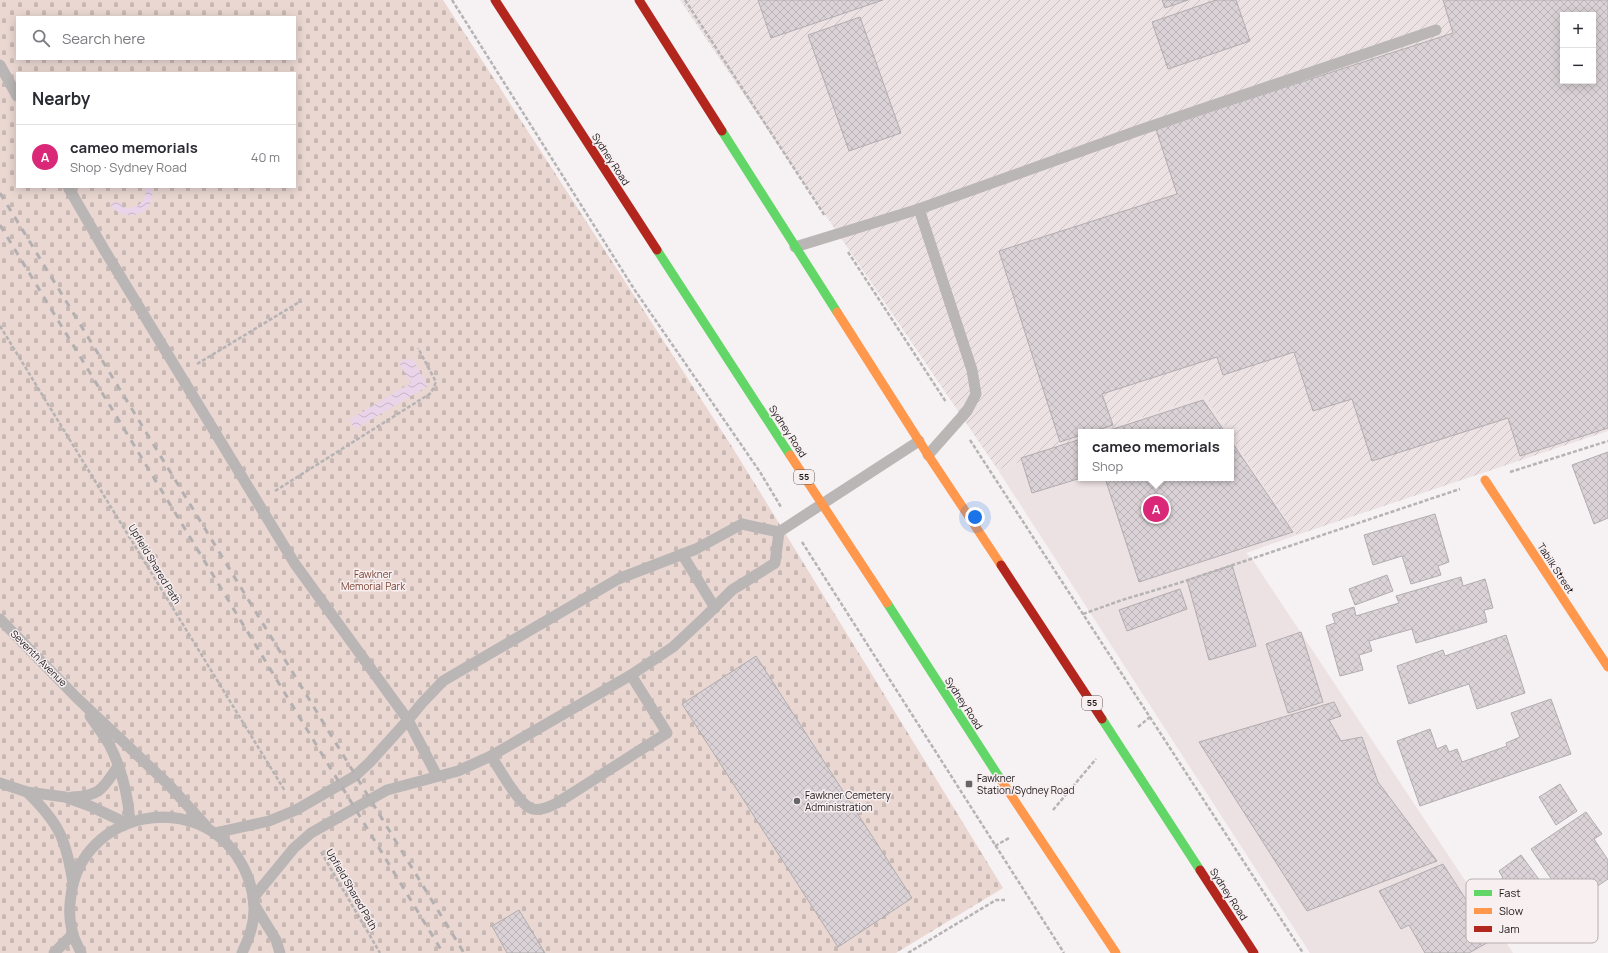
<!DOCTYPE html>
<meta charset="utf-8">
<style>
:root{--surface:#fff;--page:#f2f2f3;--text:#2b2b33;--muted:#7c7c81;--line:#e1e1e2;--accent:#db2777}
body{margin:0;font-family:Manrope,sans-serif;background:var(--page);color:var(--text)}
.controls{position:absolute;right:12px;top:12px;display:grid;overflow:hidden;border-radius:0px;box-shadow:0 2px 10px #0003}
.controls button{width:36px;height:36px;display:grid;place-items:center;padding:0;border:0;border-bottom:1px solid var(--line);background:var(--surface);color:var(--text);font:20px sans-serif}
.you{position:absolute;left:975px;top:517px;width:14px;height:14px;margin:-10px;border:3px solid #fff;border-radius:50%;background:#1a73e8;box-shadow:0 0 0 6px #1a73e833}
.badge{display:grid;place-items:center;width:26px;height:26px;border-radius:50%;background:var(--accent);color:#fff;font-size:13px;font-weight:700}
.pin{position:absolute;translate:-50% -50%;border:2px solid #fff;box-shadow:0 1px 4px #0006}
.popup{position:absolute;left:1078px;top:429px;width:156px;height:52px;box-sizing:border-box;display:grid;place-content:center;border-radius:0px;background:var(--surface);filter:drop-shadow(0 1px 3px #0005);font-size:13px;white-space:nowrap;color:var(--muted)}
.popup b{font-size:15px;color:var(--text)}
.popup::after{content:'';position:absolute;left:50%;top:100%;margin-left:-8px;border:8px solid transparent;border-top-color:var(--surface)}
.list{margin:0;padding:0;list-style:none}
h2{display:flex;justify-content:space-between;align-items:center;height:52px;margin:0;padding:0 16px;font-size:17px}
h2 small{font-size:13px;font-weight:400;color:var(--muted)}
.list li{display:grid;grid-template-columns:26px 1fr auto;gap:12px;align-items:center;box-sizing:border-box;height:64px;padding:0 16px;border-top:1px solid var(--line)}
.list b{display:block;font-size:15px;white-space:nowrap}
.list p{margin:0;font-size:13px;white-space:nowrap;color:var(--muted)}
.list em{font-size:13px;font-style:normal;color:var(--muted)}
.icon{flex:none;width:22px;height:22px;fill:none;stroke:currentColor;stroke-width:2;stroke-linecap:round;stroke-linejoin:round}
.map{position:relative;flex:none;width:1608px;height:953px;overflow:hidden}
.search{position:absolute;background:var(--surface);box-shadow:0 2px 10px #0003;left:16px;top:16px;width:280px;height:44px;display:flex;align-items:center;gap:10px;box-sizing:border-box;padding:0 14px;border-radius:0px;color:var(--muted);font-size:15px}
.panel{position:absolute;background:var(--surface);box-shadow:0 2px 10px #0003;left:16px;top:72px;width:280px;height:116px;border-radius:0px}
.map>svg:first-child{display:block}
.built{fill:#ece1e3}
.industrial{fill:url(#industrial-furrows);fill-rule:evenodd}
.cemetery{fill:url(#cemetery-stones);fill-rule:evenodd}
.water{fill:url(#water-waves)}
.building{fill:url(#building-cross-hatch);stroke:#b1adaf;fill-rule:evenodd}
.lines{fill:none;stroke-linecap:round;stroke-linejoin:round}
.path{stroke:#b5b3b3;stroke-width:2.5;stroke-dasharray:4 2;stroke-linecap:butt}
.lane{stroke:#bab6b6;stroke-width:11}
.fast{stroke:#63d668;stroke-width:9}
.slow{stroke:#ff974d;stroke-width:9}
.jam{stroke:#b3261e;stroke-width:9}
.rail{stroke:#b4b0b1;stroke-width:3;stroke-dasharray:7 7;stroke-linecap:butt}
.poi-dot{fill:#686566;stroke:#f8eff1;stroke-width:1.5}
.labels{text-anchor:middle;stroke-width:3;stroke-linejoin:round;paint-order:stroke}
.shield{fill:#f8eff1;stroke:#5e595a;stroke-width:1}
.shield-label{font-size:9px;font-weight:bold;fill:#1c191a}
.street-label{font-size:10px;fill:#1c191a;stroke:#f8eff1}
.park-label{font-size:10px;fill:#7c4535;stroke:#f8eff1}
.poi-label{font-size:10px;fill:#1c191a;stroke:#f8eff1;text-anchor:start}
.key{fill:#f8eff1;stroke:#b6afb0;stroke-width:1}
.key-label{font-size:11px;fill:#1c191a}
</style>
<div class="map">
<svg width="1608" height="953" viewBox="0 0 1608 953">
<defs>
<pattern id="industrial-furrows" width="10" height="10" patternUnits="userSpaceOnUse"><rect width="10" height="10" fill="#ece1e3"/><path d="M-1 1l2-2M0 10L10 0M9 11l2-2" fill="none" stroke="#cac0c2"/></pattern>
<pattern id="cemetery-stones" width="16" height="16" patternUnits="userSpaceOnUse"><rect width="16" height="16" fill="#ead7d2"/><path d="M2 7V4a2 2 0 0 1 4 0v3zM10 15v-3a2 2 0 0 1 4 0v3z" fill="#c8b8b4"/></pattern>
<pattern id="water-waves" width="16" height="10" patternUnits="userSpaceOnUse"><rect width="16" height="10" fill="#e9d4e9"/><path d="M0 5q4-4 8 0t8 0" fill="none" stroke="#c7b5c7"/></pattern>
<pattern id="building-cross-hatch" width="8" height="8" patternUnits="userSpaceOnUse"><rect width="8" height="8" fill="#dad2d6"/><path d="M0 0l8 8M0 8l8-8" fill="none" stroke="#bab4b7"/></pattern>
</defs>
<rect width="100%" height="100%" fill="#f6f1f2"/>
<g class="built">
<path d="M1204,395l25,37h-127z"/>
<path d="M1231,436l66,99 -51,18 6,6 261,394h-203l-312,-483 83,-30v38h150z"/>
</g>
<path class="industrial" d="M680,0h928v431l-311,104 -66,-99v-4h-2l-25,-37 -102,37h-21v8l-83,30zM1563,15h30v66h-30z"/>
<path class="cemetery" d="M0,0h443l291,450 269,438 -107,65h-896zM17,17h278v42h-278zM17,73h278v114h-278z"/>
<g class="water">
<path d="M145,187h7c5,27 -26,38 -42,18l7,-4 8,7c13,1 23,-7 20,-21z"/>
<path d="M406,359l4,2 3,-2 15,27 -73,43 -6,-9 62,-37 -12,-20z"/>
</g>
<g class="building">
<path d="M758,0h125l-112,38z"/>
<path d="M1162,0h26l-23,8z"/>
<path d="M1216,0h20l14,41 -82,28 -16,-47z"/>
<path d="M1443,0h165v428l-88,28 -12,-38 -136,43 -20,-62 -39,12 -19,-59 -71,23 -6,-18 -115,37 11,31 -21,7h-11v3l-21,7 -61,-191 178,-57 -21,-65 297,-96zM1563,15h30v66h-30z"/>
<path d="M860,17l41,116 -52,18 -41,-116z"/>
<path d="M1203,400l22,32h-121z"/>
<path d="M1081,439v39l-49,15 -11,-35z"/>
<path d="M1231,441l62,91 -154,50 -34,-104h126z"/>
<path d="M1608,452v66l-14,6 -22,-59z"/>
<path d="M1435,514l14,48 -11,4 3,9 -30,9 -9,-28 -29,9 -9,-30z"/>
<path d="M1232,565l24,81 -47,14 -22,-80z"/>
<path d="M1387,575l6,16 -38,14 -6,-16z"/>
<path d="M1461,577l2,9 22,-7 8,29 -9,2 3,12 -71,21 -4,-14 -43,12 3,10 -13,4 4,15 -23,6 -14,-50 9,-3 -3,-9 22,-7 2,9 43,-13 -3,-7z"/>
<path d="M1180,589l7,20 -60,22 -8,-21z"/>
<path d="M1301,632l22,70 -35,11 -22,-69z"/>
<path d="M1506,635l19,58 -48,16 -8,-25 -60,20 -12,-38 46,-16 2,6z"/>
<path d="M756,656l156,242 -74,49 -156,-243z"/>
<path d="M1551,699l20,55 -151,52 -23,-65 33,-12 7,20 9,-4 3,7 8,-3 5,13 45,-16 -1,-3 14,-6 -9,-24z"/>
<path d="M1334,702l7,14 -12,4 12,21 21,-4 16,45 59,79 -130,50 -108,-169z"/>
<path d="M1560,784l17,27 -21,14 -17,-28z"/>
<path d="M1586,812l16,22 -8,5 14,21v19l-39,26 -38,-56z"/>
<path d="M1521,855l33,45 -48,35 -28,-39 25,-18 -4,-7z"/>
<path d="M1443,864l49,76 -23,13h-44l-16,-28 -8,4 -22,-38z"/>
<path d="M519,910l26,43h-38l-15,-27z"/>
</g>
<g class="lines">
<g class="path">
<path d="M452,0l182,289 126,183 21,35"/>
<path d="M685,0l140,216"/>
<path d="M848,252l98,150"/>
<path d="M0,326l285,465"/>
<path d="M197,364l104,-63"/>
<path d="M970,440l333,513"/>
<path d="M1510,472l98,-31"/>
<path d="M275,491l156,-98 5,-11 -18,-34"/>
<path d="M802,542l262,411"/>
<path d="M1083,614l39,-14 57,-17 281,-94"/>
<path d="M1138,727l12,-10"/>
<path d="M1053,810l43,-51"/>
<path d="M995,846l14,-8"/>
<path d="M321,852l59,101"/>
<path d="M908,953l88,-53h9"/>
</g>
<g class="lane">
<path d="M0,65l17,31"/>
<path d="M68,187l37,64 190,313 113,156 29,56"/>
<path d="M919,209l53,161 4,24 -9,17 -39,44"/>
<path d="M795,247l124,-38 218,-78 299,-101"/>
<path d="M682,554l33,54"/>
<path d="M0,619l77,79 92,87 37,41"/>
<path d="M90,716c6,9 14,19 19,28 13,25 19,51 21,78"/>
<path d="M491,756c8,12 28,50 42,53 8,2 17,-3 24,-6l110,-70 -36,-58"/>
<path d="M0,783l27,9 38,5 25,9 36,17"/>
<path d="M27,792c32,31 39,47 46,91"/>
<path d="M72,797c29,-1 31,-9 46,-31"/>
<path d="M215,833l54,-12 27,-11 59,-34 15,-14 38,-42 14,-17 21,-22 175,-102 78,-30 46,-25 37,8 140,-91"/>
<path d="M253,898l41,-50 17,-15 76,-43 71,-19 33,-15 140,-81 42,-28 32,-30 27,-27 43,-27 4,-31"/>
<path d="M254,904l22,36 4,13"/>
<path d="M54,953l19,-19"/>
<path d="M81,953c-2,-6 -7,-13 -8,-19 -4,-13 -4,-26 -2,-39 11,-84 126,-107 169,-34 12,20 18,46 11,69 -2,8 -6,16 -9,23"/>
</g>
<g class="fast">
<path d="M722,131l115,181"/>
<path d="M657,250l133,205"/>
<path d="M887,603l114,177"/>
<path d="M1102,719l98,151"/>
</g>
<g class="slow">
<path d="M837,312l91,143 73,110"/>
<path d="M790,455l97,148"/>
<path d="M1485,480l123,187"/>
<path d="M1001,780l115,173"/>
</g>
<g class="jam">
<path d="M495,0l162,250"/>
<path d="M639,0l83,131"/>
<path d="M1001,565l101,154"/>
<path d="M1200,870l54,83"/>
</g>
<g class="rail">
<path d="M0,193l464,760"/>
<path d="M0,225l443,728"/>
</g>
</g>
<g class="poi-dot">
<rect x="965" y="780" width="8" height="8" rx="2"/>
<circle cx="797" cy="801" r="4"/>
</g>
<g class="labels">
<g class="shield">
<rect x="794" y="470" width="20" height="14" rx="3"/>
<rect x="1082" y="696" width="20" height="14" rx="3"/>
</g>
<g class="shield-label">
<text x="804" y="480">55</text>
<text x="1092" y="706">55</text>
</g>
<g class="street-label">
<text transform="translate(611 159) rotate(57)" y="4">Sydney Road</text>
<text transform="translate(788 431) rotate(57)" y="4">Sydney Road</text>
<text transform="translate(155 564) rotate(59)" y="4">Upfield Shared Path</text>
<text transform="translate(1556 568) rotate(57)" y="4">Tabilk Street</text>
<text transform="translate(39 658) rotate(45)" y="4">Seventh Avenue</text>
<text transform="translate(964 703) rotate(57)" y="4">Sydney Road</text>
<text transform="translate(352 889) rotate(60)" y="4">Upfield Shared Path</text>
<text transform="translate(1229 894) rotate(57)" y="4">Sydney Road</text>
</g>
<g class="park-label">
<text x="373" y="578">Fawkner<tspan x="373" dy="12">Memorial Park</tspan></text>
</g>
<g class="poi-label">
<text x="977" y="782">Fawkner<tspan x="977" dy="12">Station/Sydney Road</tspan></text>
<text x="805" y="799">Fawkner Cemetery<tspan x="805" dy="12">Administration</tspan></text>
</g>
</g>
<rect x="1466" y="879" width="132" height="64" rx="6" class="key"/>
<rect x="1474" y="890" width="18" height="6" fill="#63d668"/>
<rect x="1474" y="908" width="18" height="6" fill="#ff974d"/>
<rect x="1474" y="926" width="18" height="6" fill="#b3261e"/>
<g class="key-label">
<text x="1499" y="897">Fast</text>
<text x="1499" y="915">Slow</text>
<text x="1499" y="933">Jam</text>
</g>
</svg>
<div class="controls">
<button>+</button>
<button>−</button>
</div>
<div class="you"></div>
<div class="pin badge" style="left:1156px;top:509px">A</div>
<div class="popup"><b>cameo memorials</b>Shop</div>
<div class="search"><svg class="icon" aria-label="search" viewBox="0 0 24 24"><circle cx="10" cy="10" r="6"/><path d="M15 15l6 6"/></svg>Search here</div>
<section class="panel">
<h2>Nearby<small></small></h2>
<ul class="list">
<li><span class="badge">A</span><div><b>cameo memorials</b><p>Shop · Sydney Road</p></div><em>40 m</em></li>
</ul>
</section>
</div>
